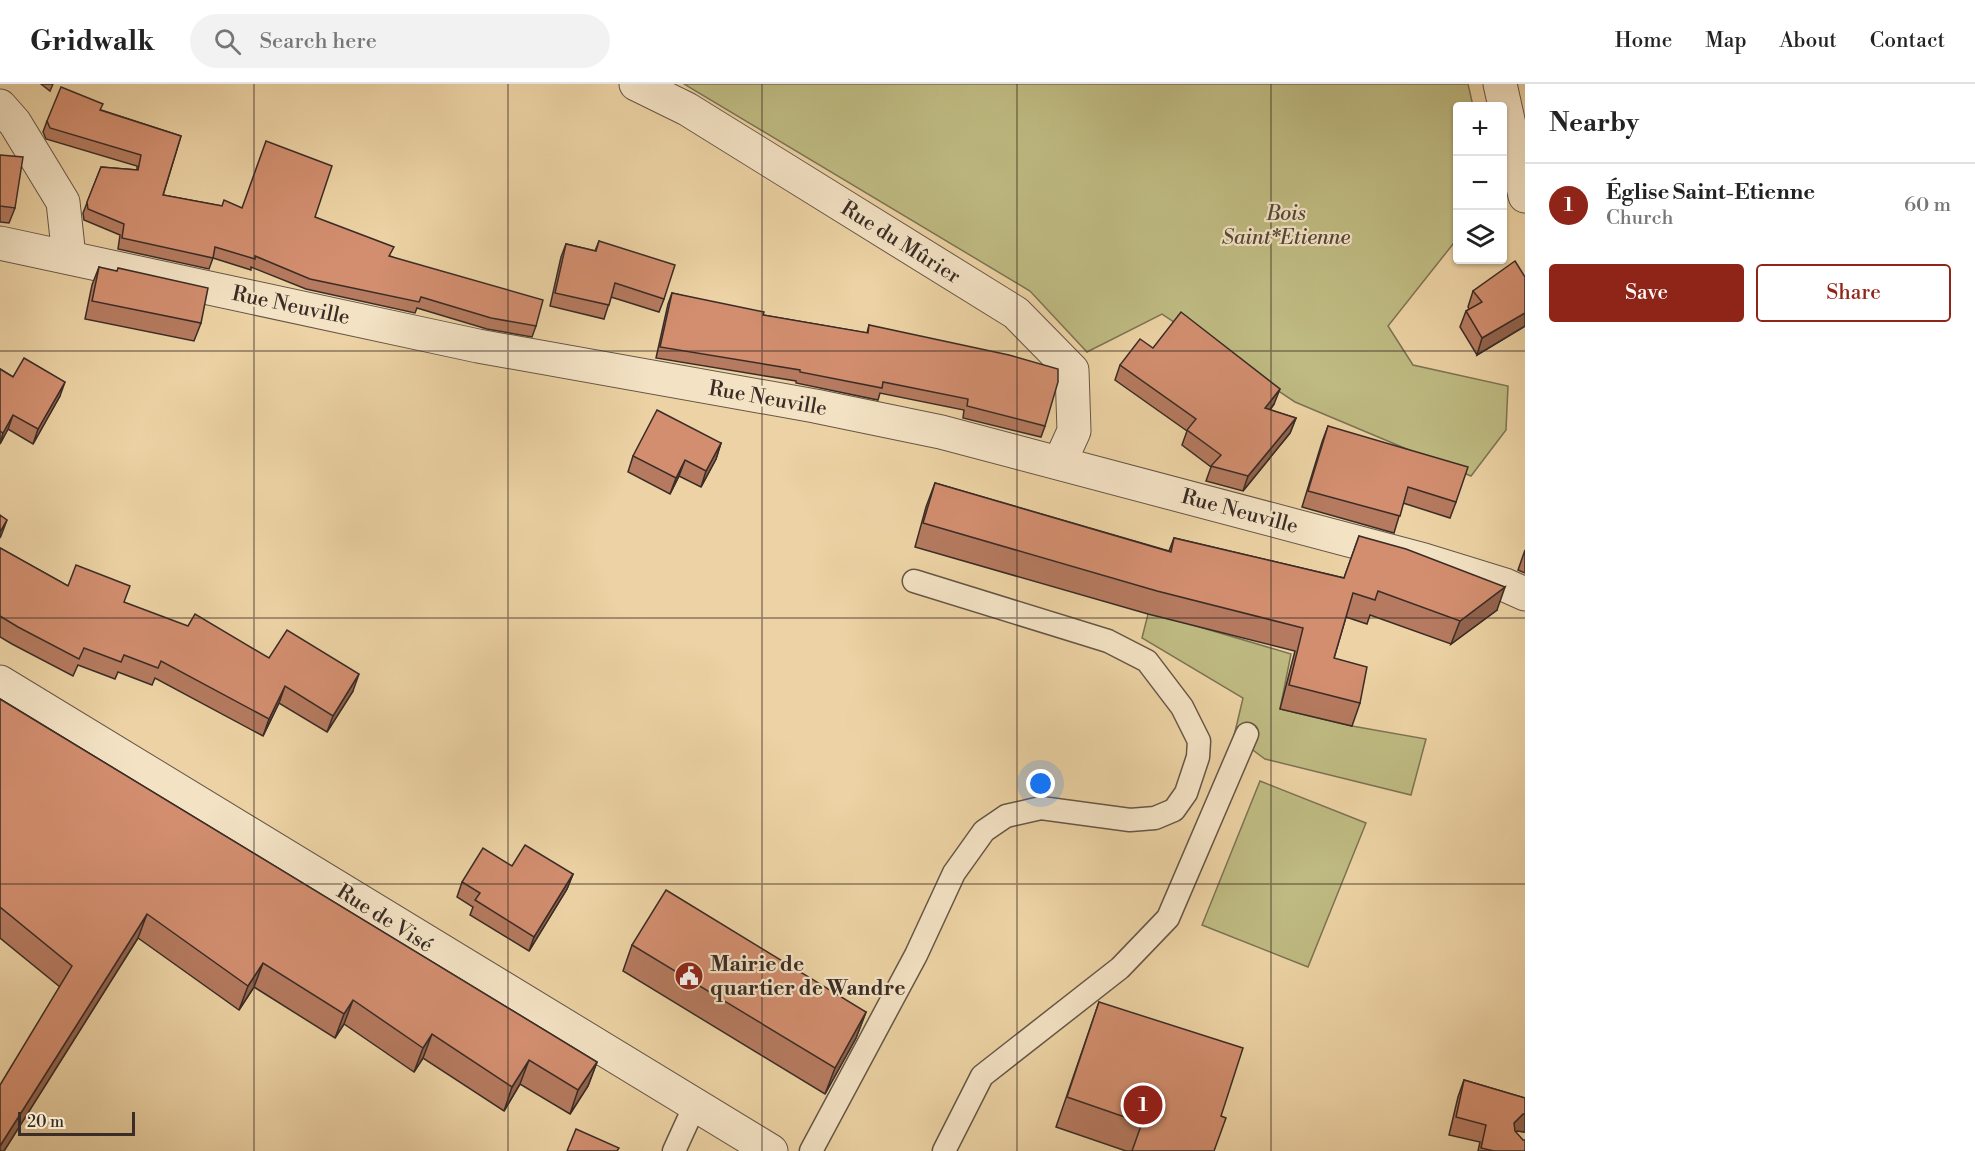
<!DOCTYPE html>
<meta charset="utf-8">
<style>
:root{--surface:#fff;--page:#f2f2f2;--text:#222;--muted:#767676;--line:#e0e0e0;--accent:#8f2418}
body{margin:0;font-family:"Libre Bodoni",serif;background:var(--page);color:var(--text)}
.controls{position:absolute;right:18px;top:18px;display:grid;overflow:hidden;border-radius:6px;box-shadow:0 2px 4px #0004}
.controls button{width:54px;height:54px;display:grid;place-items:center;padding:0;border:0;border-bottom:2px solid var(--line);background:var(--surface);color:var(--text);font:30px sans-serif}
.scale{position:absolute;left:18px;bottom:15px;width:117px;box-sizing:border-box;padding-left:6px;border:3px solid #3a2c26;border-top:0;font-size:16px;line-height:21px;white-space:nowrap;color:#3a2c26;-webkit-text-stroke:4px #f3e2c4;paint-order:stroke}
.you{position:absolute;left:1041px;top:700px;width:21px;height:21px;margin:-15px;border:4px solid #fff;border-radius:50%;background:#1a73e8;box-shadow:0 0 0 9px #1a73e833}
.badge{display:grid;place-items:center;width:39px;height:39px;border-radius:50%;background:var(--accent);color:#fff;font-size:20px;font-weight:700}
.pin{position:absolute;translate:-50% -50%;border:3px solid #fff;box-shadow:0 2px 6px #0006}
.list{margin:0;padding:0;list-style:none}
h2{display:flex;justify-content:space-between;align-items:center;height:78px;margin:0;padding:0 24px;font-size:26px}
h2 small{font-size:20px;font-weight:400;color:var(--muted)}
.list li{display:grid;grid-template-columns:39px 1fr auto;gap:18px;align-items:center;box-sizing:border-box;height:84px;padding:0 24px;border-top:2px solid var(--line)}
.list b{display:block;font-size:22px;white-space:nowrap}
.list p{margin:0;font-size:20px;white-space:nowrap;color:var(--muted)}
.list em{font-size:20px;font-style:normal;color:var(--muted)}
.actions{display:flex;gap:12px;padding:18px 24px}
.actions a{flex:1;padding:14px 0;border:2px solid var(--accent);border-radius:6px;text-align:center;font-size:21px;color:var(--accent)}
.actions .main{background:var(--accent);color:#fff}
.icon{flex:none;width:33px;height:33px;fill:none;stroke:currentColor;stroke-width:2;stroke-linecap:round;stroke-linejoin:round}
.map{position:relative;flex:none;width:1525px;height:1067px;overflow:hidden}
header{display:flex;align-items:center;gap:36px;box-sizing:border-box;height:84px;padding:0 30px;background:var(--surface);border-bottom:2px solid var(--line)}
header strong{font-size:28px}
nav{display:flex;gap:33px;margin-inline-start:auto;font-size:21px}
.search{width:420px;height:54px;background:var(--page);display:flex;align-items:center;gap:15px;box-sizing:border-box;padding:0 21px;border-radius:33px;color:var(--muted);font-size:22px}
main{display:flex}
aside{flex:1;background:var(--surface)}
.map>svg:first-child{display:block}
.green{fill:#beba81;stroke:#7c7354;stroke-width:1.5}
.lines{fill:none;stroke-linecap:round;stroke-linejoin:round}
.service-casing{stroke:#665646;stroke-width:25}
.minor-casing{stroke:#665646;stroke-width:35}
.tertiary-casing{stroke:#665646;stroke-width:35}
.service{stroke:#f3e2c4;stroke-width:22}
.minor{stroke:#f3e2c4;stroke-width:33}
.tertiary{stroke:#f3e2c4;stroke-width:33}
.wall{fill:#b57a5f;stroke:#3a2c26;stroke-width:1.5}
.shaded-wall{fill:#93634e;stroke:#3a2c26;stroke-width:1.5}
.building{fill:#d28e6f;stroke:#3a2c26;stroke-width:1.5}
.grid{fill:none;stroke:#3a2c26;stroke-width:1.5;stroke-opacity:0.55}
.labels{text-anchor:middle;stroke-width:4.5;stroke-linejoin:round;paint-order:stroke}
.park-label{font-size:21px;font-style:italic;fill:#544838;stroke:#f3e2c4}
.street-label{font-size:21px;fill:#3a2c26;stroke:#f3e2c4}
.poi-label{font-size:21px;font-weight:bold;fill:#3a2c26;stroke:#f3e2c4;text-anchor:start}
</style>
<header>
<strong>Gridwalk</strong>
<div class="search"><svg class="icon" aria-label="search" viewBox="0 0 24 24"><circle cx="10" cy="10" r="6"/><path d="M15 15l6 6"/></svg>Search here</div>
<nav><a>Home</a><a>Map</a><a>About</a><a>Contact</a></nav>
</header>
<main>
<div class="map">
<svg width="1525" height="1067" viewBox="0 0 1525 1067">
<rect width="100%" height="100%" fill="#ecd2a4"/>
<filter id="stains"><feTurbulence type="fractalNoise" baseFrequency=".00333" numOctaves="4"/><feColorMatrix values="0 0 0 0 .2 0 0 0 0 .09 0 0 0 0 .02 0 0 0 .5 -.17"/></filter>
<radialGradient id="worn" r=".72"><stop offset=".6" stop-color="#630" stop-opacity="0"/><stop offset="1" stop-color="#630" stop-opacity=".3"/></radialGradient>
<g class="green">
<path d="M684,0h784l5,22h-15l-1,133 -69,87 25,39 95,21 -2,44 -35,46 -176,-74 -133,-88 -75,38 -57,-61z"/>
<path d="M1152,529l139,41 -11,55 72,17 74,13 -15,56 -146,-36 -31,-23 9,-38 -101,-60 6,-24z"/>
<path d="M1260,697l106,42 -58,144 -106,-42z"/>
</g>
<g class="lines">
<g class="service-casing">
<g id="service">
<path d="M674,1067l21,-46"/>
<path d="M811,1067l105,-196 38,-82 30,-42 22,-15 35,-8 89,12 25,-2 19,-8 12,-17 12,-36 1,-16 -17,-34 -35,-46 -39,-20 -194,-60"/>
<path d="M944,1067l38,-75 138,-108 48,-50 79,-184"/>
</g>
</g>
<g class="minor-casing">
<g id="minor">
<path d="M636,0l51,25 329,204 56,57 2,61 -14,31"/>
<path d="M1500,0l25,112"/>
<path d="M0,22l15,17 48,79 6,55"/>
<path d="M0,159l478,103 337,60 126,26 483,128 81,25 20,9"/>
</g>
</g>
<g class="tertiary-casing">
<path id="tertiary" d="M0,598l771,469"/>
</g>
<use href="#service" class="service"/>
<use href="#minor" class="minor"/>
<use href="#tertiary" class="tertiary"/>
</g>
<g class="wall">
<path d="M41,0h12l-3,7z"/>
<path d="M101,26l80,26 -18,59 59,11 20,2 73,9 75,39 146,70 -4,11 -45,-8 -70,-21 -2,5 -109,-24 -55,-22v3l-38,-12 -4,11 -91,-20 2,-14 -36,-15 -1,-7 18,-46 36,3v-4l-91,-27 -3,-7 4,-11z"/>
<path d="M0,71l15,53 -6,15 -9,-1z"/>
<path d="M599,157l65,58 -5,13 -48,-15 -7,22 -54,-13 11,-49 5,-13 29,7z"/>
<path d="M99,183l102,56 -7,18 -109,-22 7,-34z"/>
<path d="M1525,193v49l-48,29 -17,-28 6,-16 3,-2 -1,-2 5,-16z"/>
<path d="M672,209l91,22 104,18 2,-8 176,101 -4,11 -78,-19 1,-8 -84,-17 -2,7 -82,-17v-2l-140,-23 12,-54z"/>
<path d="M1153,264l121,56 -4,6 26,8 -6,15 -47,58 -37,-10 5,-14 -29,-22 5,-14 -72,-51 5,-15z"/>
<path d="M0,285l13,8 47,19 -27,48 -25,-15 -8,15z"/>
<path d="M1328,342l128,76 -6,16 -47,-15 -9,30 -92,-26 20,-65z"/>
<path d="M721,359l-5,16 -15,28 -22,-11 -9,18 -42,-22 5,-16z"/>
<path d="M935,399l234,68 5,-13 170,40 15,-42 138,74 -46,34 -81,-29 -3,9 -21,-7 -12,41 26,45 -8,23 -72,-17 15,-58 -147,-37 -233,-67 11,-40z"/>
<path d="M0,464l68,38 56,17 229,88 -26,41 -48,-29 -16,33 -108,-58 -3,7 -34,-13 -3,7 -37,-14 -5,11 -61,-32 -12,-7z"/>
<path d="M1525,466v23l-7,-3z"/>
<path d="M0,615l597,363 -9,24 -18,28 -50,-30 -16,27 -81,-53 -9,14 -70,-48 -9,14 -81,-51 -15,23 -101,-72 -134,213h-4l60,-164 -60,-49z"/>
<path d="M512,782l61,8 -6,15 -38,62 -59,-36 3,-8 -16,-10 5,-15z"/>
<path d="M632,861l234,67 -10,26 -31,56 -202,-123z"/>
<path d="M1099,918l122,114 -7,35h-88l-70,-24z"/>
<path d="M1464,996l61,18v34l-8,-1 -1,1 9,19h-47l2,-9 -31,-7 9,-38z"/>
</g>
<g class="shaded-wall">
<path d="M1525,229v13l-48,29 5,-17z"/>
<path d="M65,298l-5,14 -27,48 5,-15z"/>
<path d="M1280,305l-6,15 -15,19 6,-15z"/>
<path d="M13,331l-5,14 -8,15 3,-11z"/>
<path d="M1296,334l-6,15 -47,58 5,-15z"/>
<path d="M721,359l-5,16 -15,28 5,-16z"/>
<path d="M685,376l-6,16 -9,18 6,-16z"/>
<path d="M7,436l-6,16 -1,2v-6z"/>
<path d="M1505,503l-8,23 -46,34 9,-23z"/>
<path d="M359,590l-6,17 -26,41 6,-16z"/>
<path d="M285,602l-6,17 -16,33 6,-17z"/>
<path d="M573,790l-6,15 -38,62 5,-14z"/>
<path d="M147,830l-9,24 -134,213h-4v-5z"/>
<path d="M263,879l-9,24 -15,23 9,-24z"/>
<path d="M353,916l-9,24 -9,14 9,-24z"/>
<path d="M866,928l-10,26 -31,56 10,-26z"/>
<path d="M432,950l-9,24 -9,14 9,-24z"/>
<path d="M529,976l-9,24 -16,27 8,-24z"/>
<path d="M597,978l-9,24 -18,28 8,-24z"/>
<path d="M1523,1030h2v18l-8,-1 -9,9 6,-17z"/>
</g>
<g class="building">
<path d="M61,3l42,17 -3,6 81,26 -18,59 59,11 2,-6 18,8 24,-67 66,25 -17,51 79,30 -5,9 154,44 -7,26 -45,-8 -70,-21 -2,5 -109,-23 -55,-23v3l-40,-12 -2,11 -91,-20 2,-14 -36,-15 -1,-7 14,-35 37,3 3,-15 -91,-27 -3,-7z"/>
<path d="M0,71l23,2 -8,51 -15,-2z"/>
<path d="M599,157l76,24 -11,34 -49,-16 -6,22 -54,-12 11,-49 30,7z"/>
<path d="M1515,177l10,16v36l-43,25 -16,-27 16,-9 -9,-11z"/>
<path d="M99,183l18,4 1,-3 90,20 -7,35 -109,-22z"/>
<path d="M672,209l92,19 -1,3 105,18 1,-8 140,30 49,14v13l-13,44 -78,-20 1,-7 -85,-17 -1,6 -82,-16v-2l-140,-23z"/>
<path d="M1181,228l99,77 -15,19 31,10 -48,58 -37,-10 10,-11 -34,-25 9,-11 -76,-54 20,-26 13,9z"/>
<path d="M24,274l41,24 -27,47 -25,-14 -10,18 -3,-2v-62l13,8z"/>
<path d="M657,326l64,33 -15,28 -21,-11 -9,18 -43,-22z"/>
<path d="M1328,342l140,41 -12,35 -48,-15 -8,29 -92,-25z"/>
<path d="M935,399l236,69 3,-14 170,40 15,-42 47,13 99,38 -45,34 -82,-30 -3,9 -22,-7 -19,65 33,9 -7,36 -71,-18 14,-57 -146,-37 -234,-68z"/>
<path d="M0,431l7,5 -7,12z"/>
<path d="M0,464l68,38 8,-21 54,21 -6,16 64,24 7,-12 74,44 18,-28 72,44 -26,42 -48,-30 -16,33 -108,-58 -3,7 -34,-13 -3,7 -37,-14 -5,11 -61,-32 -18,-11z"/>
<path d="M0,615l597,363 -19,28 -49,-30 -17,27 -80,-53 -9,14 -70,-48 -9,14 -81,-51 -15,23 -101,-72 -147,232v-61l72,-119 -72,-59z"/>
<path d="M525,761l48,29 -39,63 -59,-37 5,-7 -18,-11 21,-34 29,18z"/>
<path d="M666,806l200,122 -31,56 -203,-123z"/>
<path d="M1099,918l144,46 -22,68 5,2 -12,33h-82l10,-28 -75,-26z"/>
<path d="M1464,996l61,18v16h-2l-9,9 1,8 8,9h2v11h-31l-13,-3 5,-23 -30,-8z"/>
<path d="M576,1045l43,19 -2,3h-50z"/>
</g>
<path class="grid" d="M254,0v1067M508,0v1067M762,0v1067M1017,0v1067M1271,0v1067M0,267h1525M0,534h1525M0,800h1525"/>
<defs>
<g id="civic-disc" transform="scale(1.5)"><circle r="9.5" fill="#8f2418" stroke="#f3e2c4"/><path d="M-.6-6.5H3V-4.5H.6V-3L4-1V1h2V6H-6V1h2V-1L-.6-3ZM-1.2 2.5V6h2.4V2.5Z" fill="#fff"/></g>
</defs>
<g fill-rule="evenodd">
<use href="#civic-disc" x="689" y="892"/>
</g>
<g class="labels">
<g class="park-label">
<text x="1286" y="136">Bois<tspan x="1286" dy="24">Saint*Etienne</tspan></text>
</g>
<g class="street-label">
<text transform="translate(901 158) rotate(32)" y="7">Rue du Mûrier</text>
<text transform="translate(291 221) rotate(12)" y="7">Rue Neuville</text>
<text transform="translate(768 314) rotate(10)" y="7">Rue Neuville</text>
<text transform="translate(1240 427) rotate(15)" y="7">Rue Neuville</text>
<text transform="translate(385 834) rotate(32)" y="7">Rue de Visé</text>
</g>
<g class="poi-label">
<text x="710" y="887">Mairie de<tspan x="710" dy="24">quartier de Wandre</tspan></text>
</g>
</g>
<rect width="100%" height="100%" filter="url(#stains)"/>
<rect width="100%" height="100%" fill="url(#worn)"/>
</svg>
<div class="controls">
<button>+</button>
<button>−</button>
<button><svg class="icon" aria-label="layers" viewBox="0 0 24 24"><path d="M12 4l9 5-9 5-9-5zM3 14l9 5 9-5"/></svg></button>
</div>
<div class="scale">20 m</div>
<div class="you"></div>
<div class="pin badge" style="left:1143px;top:1021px">1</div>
</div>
<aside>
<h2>Nearby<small></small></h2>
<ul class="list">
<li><span class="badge">1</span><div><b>Église Saint-Etienne</b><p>Church</p></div><em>60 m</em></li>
</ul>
<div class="actions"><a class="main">Save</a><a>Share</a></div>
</aside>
</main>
